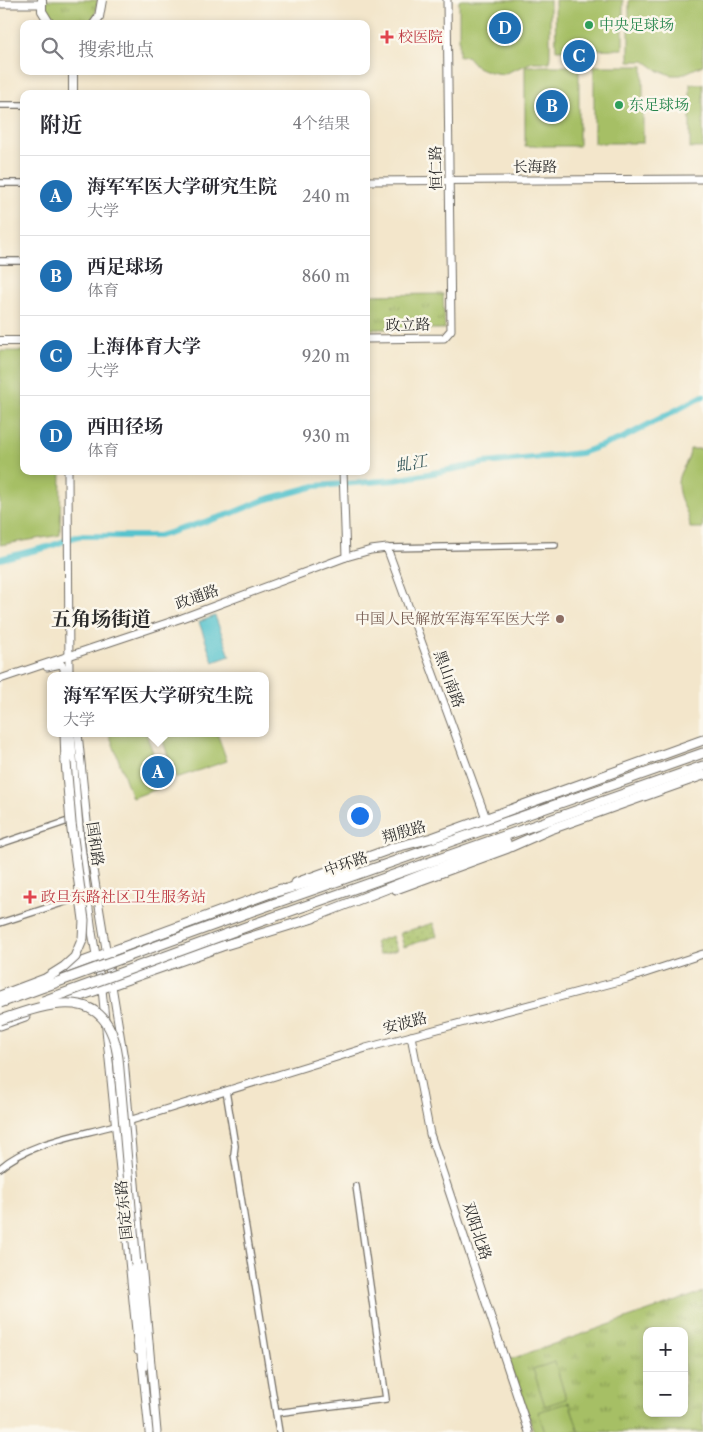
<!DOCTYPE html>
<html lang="zh">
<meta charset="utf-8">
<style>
:root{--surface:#fff;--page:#f2f2f3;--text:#2b2b33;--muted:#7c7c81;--line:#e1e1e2;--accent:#1f6fb2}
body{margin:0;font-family:"Libre Caslon Text","Noto Serif SC",serif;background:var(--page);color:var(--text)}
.controls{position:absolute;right:15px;bottom:15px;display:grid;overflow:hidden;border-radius:10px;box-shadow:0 2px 8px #0003}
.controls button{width:45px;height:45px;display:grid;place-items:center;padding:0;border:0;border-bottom:1px solid var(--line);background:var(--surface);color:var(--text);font:25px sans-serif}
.you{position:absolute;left:359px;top:815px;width:18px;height:18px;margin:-12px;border:4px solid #fff;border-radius:50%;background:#1a73e8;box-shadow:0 0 0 8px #1a73e833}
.badge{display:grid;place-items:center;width:32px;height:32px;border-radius:50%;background:var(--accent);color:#fff;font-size:16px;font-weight:700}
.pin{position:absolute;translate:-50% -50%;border:2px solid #fff;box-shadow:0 1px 5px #0006}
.popup{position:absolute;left:47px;top:672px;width:222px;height:65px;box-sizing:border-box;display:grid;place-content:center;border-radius:10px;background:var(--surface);filter:drop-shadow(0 1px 4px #0005);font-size:16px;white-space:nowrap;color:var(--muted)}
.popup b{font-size:19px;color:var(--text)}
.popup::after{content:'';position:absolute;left:50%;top:100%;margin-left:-10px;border:10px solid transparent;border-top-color:var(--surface)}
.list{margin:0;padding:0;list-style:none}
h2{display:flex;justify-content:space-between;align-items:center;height:65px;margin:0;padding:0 20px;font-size:21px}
h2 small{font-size:16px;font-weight:400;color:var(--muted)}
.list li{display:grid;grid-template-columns:32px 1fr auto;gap:15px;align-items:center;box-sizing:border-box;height:80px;padding:0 20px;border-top:1px solid var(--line)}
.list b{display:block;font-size:19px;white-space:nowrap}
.list p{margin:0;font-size:16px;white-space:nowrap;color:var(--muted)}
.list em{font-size:16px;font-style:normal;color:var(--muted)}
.icon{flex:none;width:28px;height:28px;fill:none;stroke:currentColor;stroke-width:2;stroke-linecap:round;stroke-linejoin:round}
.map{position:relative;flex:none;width:703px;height:1432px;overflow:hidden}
.search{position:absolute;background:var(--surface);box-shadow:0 2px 8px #0003;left:20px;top:20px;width:350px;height:55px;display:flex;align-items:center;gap:12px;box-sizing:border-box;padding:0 18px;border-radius:10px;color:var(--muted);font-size:19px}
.panel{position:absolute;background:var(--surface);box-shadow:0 2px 8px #0003;left:20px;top:90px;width:350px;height:385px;border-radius:10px}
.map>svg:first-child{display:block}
.grass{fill:url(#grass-dots);stroke:#687548}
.park{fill:url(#park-tufts);stroke:#687548;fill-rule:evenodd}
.pitch{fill:#a6bf65;stroke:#687548}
.water{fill:#56c3cd;stroke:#40777c}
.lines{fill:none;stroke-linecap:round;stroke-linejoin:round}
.canal{stroke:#56c3cd;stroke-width:6}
.minor-casing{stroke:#716c63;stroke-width:8}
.tertiary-casing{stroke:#716c63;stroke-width:9}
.secondary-casing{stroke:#716c63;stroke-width:10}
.primary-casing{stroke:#716c63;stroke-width:11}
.trunk-casing{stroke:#716c63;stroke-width:11}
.minor{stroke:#fff;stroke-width:5.5}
.tertiary{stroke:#fff;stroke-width:7}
.secondary{stroke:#fff;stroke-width:8}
.primary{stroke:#fff;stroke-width:9}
.trunk{stroke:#fff;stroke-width:9}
.trunk-bridge-casing{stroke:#716c63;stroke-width:11;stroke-linecap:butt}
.trunk-bridge{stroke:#fff;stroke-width:9}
.leisure-dot{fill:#2e9e5b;stroke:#fbf7ec;stroke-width:2}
.health-dot{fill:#e0444e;stroke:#fbf7ec;stroke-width:2}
.education-dot{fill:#8d6e63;stroke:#fbf7ec;stroke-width:2}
.labels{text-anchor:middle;stroke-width:5;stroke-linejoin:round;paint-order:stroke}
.leisure-label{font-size:15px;fill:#27864d;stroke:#fbf7ec;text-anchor:start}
.health-label{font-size:15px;fill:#be3a42;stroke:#fbf7ec;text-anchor:start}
.street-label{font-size:15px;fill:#2b2b2b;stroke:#fbf7ec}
.education-label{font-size:15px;fill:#785e54;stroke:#fbf7ec;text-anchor:end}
.water-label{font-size:16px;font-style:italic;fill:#38595c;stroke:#fbf7ec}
.district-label{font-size:20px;font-weight:bold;fill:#2b2b2b;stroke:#fbf7ec}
</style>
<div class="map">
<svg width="703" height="1432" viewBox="0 0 703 1432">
<defs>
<pattern id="grass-dots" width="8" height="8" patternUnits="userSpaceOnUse" patternTransform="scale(1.25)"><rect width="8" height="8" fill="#a6bf65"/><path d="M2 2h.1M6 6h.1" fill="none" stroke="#879b53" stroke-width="1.8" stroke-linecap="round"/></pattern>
<pattern id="park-tufts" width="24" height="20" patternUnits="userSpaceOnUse" patternTransform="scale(1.25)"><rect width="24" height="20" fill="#a6bf65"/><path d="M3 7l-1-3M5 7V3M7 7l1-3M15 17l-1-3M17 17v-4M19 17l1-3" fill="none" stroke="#879b53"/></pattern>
</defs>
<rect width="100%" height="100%" fill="#fbf7ec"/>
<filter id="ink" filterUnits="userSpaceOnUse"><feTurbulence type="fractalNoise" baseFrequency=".02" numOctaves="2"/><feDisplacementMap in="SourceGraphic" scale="10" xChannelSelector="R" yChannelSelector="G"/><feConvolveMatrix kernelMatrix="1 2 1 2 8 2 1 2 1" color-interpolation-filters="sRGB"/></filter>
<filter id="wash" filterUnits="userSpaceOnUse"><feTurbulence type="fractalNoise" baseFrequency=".0096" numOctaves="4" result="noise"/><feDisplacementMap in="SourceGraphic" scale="20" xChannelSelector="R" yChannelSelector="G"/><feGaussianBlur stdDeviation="1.12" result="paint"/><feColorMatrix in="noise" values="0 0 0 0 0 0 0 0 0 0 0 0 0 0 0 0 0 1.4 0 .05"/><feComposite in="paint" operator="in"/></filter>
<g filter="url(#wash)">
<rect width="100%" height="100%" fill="#f3e6cb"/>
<g class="grass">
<path d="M433,923l4,13 -33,11 -4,-14z"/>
<path d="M392,936l5,14 -18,5 -4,-13z"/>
</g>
<g class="park">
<path d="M45,0h53l-3,15 -8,9c-21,0 -42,5 -42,-24z"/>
<path d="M443,294l2,35h-79v-34z"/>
<path d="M703,1292v140h-169l-26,-72zM647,1331h37v82h-37z"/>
</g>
<g class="pitch">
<path d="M459,0h91v62h-17l-30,12 -13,-2 -13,-5 -10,-11 -8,1z"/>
<path d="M555,0h68v49l-67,1z"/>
<path d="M629,0h74v65l-22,10h-9l-13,-4 -14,-10h-16z"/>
<rect x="525" y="66" width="54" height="80"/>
<rect x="594" y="66" width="49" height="77"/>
<rect x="690" y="84" width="13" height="64"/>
<path d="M0,351h24v120h37l-1,64 -60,10z"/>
<path d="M690,449h13v79h-13c0,-16 -13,-28 -12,-46 1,-13 12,-20 12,-33z"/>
<path d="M109,733h37l19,53 -33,12z"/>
<path d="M160,733h57l10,28 -51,17z"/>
<path d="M555,1362l11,37 -21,7 -12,-37z"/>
<path d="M569,1402l10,30h-34l-7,-20z"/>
</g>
<path class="water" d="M215,616l15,40 -17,6 -14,-40z"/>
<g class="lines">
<path class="canal" d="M0,559l48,-12 30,-11h81l71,-22 34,-14 51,-14 81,-6 89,-17 96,-10 42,-15 80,-42"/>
</g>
</g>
<g filter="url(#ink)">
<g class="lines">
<g class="minor-casing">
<g id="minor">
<path d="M0,105h24"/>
<path d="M0,183h24"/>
<path d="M0,261h24"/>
<path d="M387,548l168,-3"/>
<path d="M0,844l74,-25"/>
<path d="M0,923l84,-27"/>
<path d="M226,1091l9,55 -1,8 45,278"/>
<path d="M0,1168c30,-26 77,-32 115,-43"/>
<path d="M276,1413l110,-14 -30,-213"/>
</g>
</g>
<g class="tertiary-casing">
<g id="tertiary">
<path d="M0,4h41"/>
<path d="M366,181l337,-2"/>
<path d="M366,339l78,-1 7,-8 -4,-330"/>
<path d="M68,471l1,205"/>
<path d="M343,471l3,86"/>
<path d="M47,667l14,-3 3,4v8"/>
<path d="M0,679l182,-61 164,-61 25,-7 16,-2 99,270"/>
<path d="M71,733l9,105 12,94 10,57 36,362"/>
<path d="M78,733l12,118 34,208 33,373"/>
<path d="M411,1036l19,98 99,298"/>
<path d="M125,1122l241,-74 261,-69 76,-25"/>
<path d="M142,1364l7,68"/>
</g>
</g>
<g class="secondary-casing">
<g id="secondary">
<path d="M42,0v11l8,13"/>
<path d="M94,24l5,-7 3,-17"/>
<path d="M73,94v-23"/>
<path d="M0,341h24"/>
</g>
</g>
<g class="primary-casing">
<g id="primary">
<path d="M296,883l100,-36 36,-9 271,-98"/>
<path d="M396,889l112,-41 43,-19 152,-54"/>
<path d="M61,970l220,-81"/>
<path d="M60,1003l162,-57 91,-28"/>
<path d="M0,1025l25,-9"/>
</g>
</g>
<g class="trunk-casing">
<g id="trunk">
<path d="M65,733l1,29"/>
<path d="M276,892l77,-22"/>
<path d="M247,913l456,-160"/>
<path d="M306,920l200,-78"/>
<path d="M251,925l452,-159"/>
<path d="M136,1265l7,102"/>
</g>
</g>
<use href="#minor" class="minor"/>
<use href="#tertiary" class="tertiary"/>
<use href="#secondary" class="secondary"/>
<use href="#primary" class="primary"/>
<use href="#trunk" class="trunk"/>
<g class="trunk-bridge-casing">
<g id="trunk-bridge">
<path d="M0,996l45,-17 19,-12 11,-10 8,-19 1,-18 -13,-97 -5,-61"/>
<path d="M43,1001l208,-76"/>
<path d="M0,1003l247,-90"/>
<path d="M0,1020c51,-18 108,-37 118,38l18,207"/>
</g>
</g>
<use href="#trunk-bridge" class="trunk-bridge"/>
</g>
</g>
<g class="leisure-dot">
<circle cx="589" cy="25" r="5"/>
<circle cx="619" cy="105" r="5"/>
</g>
<g class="health-dot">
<path d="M384.5 29.5h5v5h5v5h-5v5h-5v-5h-5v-5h5z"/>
<path d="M27.5 889.5h5v5h5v5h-5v5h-5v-5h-5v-5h5z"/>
</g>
<circle class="education-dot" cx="560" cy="619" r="5"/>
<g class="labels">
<g class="leisure-label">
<text x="599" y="30">中央足球场</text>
<text x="629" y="110">东足球场</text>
</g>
<g class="health-label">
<text x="398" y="42">校医院</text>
<text x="41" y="902">政旦东路社区卫生服务站</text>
</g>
<g class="street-label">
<text x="535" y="172">长海路</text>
<text transform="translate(436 168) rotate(-91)" y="5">恒仁路</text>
<text transform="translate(408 325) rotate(-1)" y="5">政立路</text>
<text transform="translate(197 597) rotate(-20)" y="5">政通路</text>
<text transform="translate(449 679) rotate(70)" y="5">黑山南路</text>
<text transform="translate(404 832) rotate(-16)" y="5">翔殷路</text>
<text transform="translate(95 844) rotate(82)" y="5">国和路</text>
<text transform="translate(346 864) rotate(-19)" y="5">中环路</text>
<text transform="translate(405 1023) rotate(-15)" y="5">安波路</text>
<text transform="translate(124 1210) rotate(-96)" y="5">国定东路</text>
<text transform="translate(477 1231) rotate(72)" y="5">双阳北路</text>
</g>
<g class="education-label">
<text x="550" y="624">中国人民解放军海军军医大学</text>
</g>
<g class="water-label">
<text transform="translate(411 463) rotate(-10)" y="6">虬江</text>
</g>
<g class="district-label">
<text x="101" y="626">五角场街道</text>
</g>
</g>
</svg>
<div class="controls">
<button>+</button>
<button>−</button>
</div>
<div class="you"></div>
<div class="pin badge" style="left:158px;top:772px">A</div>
<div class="popup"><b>海军军医大学研究生院</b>大学</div>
<div class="pin badge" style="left:552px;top:106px">B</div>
<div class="pin badge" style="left:579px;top:56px">C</div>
<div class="pin badge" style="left:505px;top:28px">D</div>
<div class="search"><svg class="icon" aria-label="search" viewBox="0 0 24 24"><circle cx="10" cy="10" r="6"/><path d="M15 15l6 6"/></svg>搜索地点</div>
<section class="panel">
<h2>附近<small>4个结果</small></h2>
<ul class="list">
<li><span class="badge">A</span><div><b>海军军医大学研究生院</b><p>大学</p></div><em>240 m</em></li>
<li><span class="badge">B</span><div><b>西足球场</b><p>体育</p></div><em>860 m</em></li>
<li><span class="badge">C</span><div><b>上海体育大学</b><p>大学</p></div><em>920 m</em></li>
<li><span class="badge">D</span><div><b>西田径场</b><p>体育</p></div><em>930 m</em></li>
</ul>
</section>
</div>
